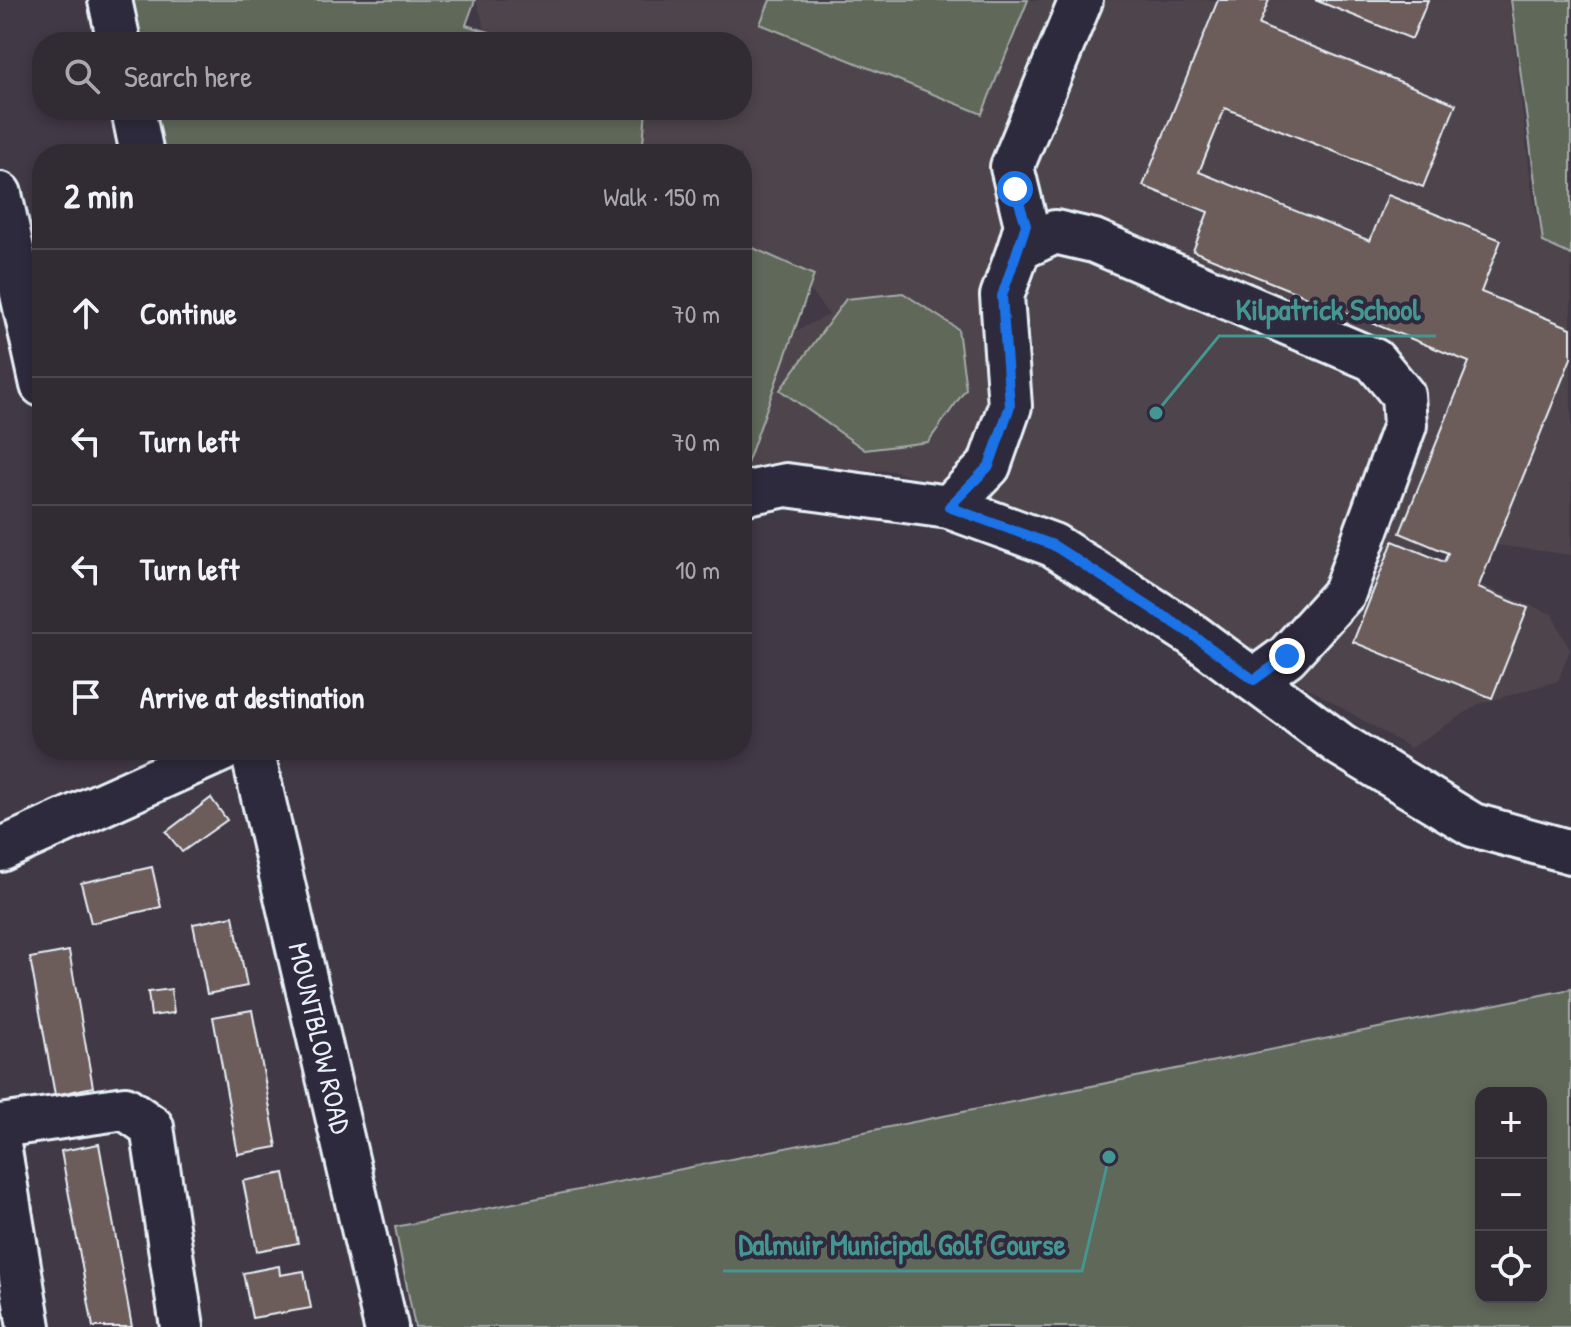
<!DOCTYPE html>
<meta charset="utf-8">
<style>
:root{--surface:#312b34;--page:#39333c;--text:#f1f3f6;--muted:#a8a7ac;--line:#4c474f}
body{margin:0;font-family:"Patrick Hand",sans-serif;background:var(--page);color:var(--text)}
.controls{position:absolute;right:24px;bottom:24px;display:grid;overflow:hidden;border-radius:16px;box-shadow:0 4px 12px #0003}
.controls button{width:72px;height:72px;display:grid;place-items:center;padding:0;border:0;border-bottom:2px solid var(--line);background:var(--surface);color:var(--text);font:40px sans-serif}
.stop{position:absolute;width:24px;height:24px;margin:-18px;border:6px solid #1a73e8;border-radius:50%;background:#fff}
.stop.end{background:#1a73e8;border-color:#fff;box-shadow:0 2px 8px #0008}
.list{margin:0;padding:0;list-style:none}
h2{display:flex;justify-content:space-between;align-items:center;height:104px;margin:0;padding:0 32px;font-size:34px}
h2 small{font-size:26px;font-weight:400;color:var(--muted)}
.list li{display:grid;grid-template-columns:52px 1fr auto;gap:24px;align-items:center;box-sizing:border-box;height:128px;padding:0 32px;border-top:2px solid var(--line)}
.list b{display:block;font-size:30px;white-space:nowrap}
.list em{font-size:26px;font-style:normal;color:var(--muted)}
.icon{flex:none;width:44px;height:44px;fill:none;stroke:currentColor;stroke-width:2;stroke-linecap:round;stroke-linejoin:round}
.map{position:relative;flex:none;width:1571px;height:1327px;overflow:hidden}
.search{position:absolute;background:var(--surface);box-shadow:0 4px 12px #0003;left:32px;top:32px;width:720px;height:88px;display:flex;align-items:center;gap:20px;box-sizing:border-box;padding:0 28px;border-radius:32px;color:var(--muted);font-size:30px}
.panel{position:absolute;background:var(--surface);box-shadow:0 4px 12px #0003;left:32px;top:144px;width:720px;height:616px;border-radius:32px}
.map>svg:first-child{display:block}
.built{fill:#4e444c}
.green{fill:#61685a;stroke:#a4aca9;stroke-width:2;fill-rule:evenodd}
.building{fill:#6c5d5a;stroke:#e8f1f8;stroke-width:2}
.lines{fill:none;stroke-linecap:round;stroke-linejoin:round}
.minor-casing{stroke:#e8f1f8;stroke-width:48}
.minor{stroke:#2f2a3d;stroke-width:42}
.route{stroke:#1a73e8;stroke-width:10}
.labels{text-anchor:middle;stroke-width:8;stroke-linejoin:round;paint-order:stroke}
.street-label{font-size:28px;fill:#e8f1f8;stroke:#2f2a3d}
.leader{fill:none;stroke:#459590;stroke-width:3}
.callout-dot{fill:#459590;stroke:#2f2a3d;stroke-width:3}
.callout-label{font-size:30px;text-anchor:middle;font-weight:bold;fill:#459590;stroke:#2f2a3d;stroke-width:8;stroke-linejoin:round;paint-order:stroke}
</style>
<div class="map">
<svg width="1571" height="1327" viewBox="0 0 1571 1327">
<rect width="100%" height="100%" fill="#413946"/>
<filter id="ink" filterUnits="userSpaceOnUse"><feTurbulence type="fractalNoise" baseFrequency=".0125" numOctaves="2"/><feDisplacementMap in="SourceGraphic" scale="16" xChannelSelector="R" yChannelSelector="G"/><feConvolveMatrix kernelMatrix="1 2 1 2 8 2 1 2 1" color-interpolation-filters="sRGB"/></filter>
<g filter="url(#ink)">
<path class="built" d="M476,0h1033l23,191 10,50 29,14v300l-82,-11 -56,-16 -14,32 133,54 18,36 -12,31 -79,23 -69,44 -438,-259 -17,2 -61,-20 -40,-1 -112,11v-125l87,-41 -34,-44 -53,-23v-94h-136l-44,-44h180v-68h-253z"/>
<g class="green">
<path d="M110,0h365l-9,25 56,17h-403z"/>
<path d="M770,0h258l-46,114 -222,-90z"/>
<path d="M1511,0h60v255l-28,-13z"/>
<path d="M133,110h513l-4,44h-500z"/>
<path d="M742,243l72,32 -72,203z"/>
<path d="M903,293l55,36 8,60 -38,53 -63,8 -85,-60 66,-91z"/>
<path d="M1571,989v338h-1156l-20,-100zM1481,1093h60v204h-60z"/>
</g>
<g class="building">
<path d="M1218,0h51l-10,25 197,79 -33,83 -198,-79 -26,64 171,69 18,-46 113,45 -20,52 90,36v30l-93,230 50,20 -36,90 -139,-56 40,-101 51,21 4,-9 -48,-20 69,-171 -276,-111 15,-39 -65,-26z"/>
<path d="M1315,0h113l-16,39z"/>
<path d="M211,798l16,22 -45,32 -16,-20z"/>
<path d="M152,867l9,40 -70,16 -10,-40z"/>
<path d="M233,916l14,70 -40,8 -14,-70z"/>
<path d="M69,951l24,136 -38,8 -25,-137z"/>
<path d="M171,989l3,24 -23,3 -3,-24z"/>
<path d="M252,1010l25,137 -39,7 -25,-137z"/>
<path d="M99,1144l33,183h-39l-32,-176z"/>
<path d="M284,1173l14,70 -41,8 -14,-70z"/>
<path d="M279,1266l1,9 24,-4 7,37 -59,10 -9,-45z"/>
</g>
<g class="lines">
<g class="minor-casing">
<g id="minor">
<path d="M110,0l9,42"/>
<path d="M133,110l9,44"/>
<path d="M0,194l42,191"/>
<path d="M1019,249l7,-24 -14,-58 69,-167"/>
<path d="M742,494l44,-9 163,22 104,38 137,88 151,112 132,80 98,27"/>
<path d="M949,507l40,-41 21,-60 -8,-110 17,-47 36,-17 39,9 280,119 29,35 2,30 -61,168 -57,63 -33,24"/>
<path d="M252,750l134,577"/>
<path d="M0,850l222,-100"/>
<path d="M0,1126l125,-18 27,19 30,200"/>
<path d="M0,1150l29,177"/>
</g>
</g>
<use href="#minor" class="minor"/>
</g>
</g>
<g class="lines" filter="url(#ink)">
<path class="route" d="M1015,189l11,36 -24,71 8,110 -21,60 -40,41 104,38 137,88 64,47 33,-24"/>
</g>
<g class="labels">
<g class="street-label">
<text transform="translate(320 1038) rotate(77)" y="10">MOUNTBLOW ROAD</text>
</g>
</g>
<path class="leader" d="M1156 413L1219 336H1436M1109 1157L1082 1271H723"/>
<g class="callout-dot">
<circle cx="1156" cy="413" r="8"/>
<circle cx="1109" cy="1157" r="8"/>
</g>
<g class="callout-label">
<text x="1328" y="320">Kilpatrick School</text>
<text x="902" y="1255">Dalmuir Municipal Golf Course</text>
</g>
</svg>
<div class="controls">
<button>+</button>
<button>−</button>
<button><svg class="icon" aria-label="locate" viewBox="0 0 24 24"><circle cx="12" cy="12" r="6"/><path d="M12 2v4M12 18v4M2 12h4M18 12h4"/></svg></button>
</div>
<div class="stop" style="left:1015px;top:189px"></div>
<div class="stop end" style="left:1287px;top:656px"></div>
<div class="search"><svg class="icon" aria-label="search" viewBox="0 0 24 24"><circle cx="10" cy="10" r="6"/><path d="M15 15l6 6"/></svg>Search here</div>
<section class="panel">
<h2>2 min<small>Walk · 150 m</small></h2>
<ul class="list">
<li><svg class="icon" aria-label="ahead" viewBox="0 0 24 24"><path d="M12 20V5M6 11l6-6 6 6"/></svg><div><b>Continue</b></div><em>70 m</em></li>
<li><svg class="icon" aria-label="left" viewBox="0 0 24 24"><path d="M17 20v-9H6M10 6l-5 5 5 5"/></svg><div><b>Turn left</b></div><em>70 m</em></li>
<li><svg class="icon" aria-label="left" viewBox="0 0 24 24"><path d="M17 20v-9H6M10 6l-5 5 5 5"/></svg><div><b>Turn left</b></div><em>10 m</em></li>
<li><svg class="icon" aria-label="arrive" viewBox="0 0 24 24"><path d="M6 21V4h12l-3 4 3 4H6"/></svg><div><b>Arrive at destination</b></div></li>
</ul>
</section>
</div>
